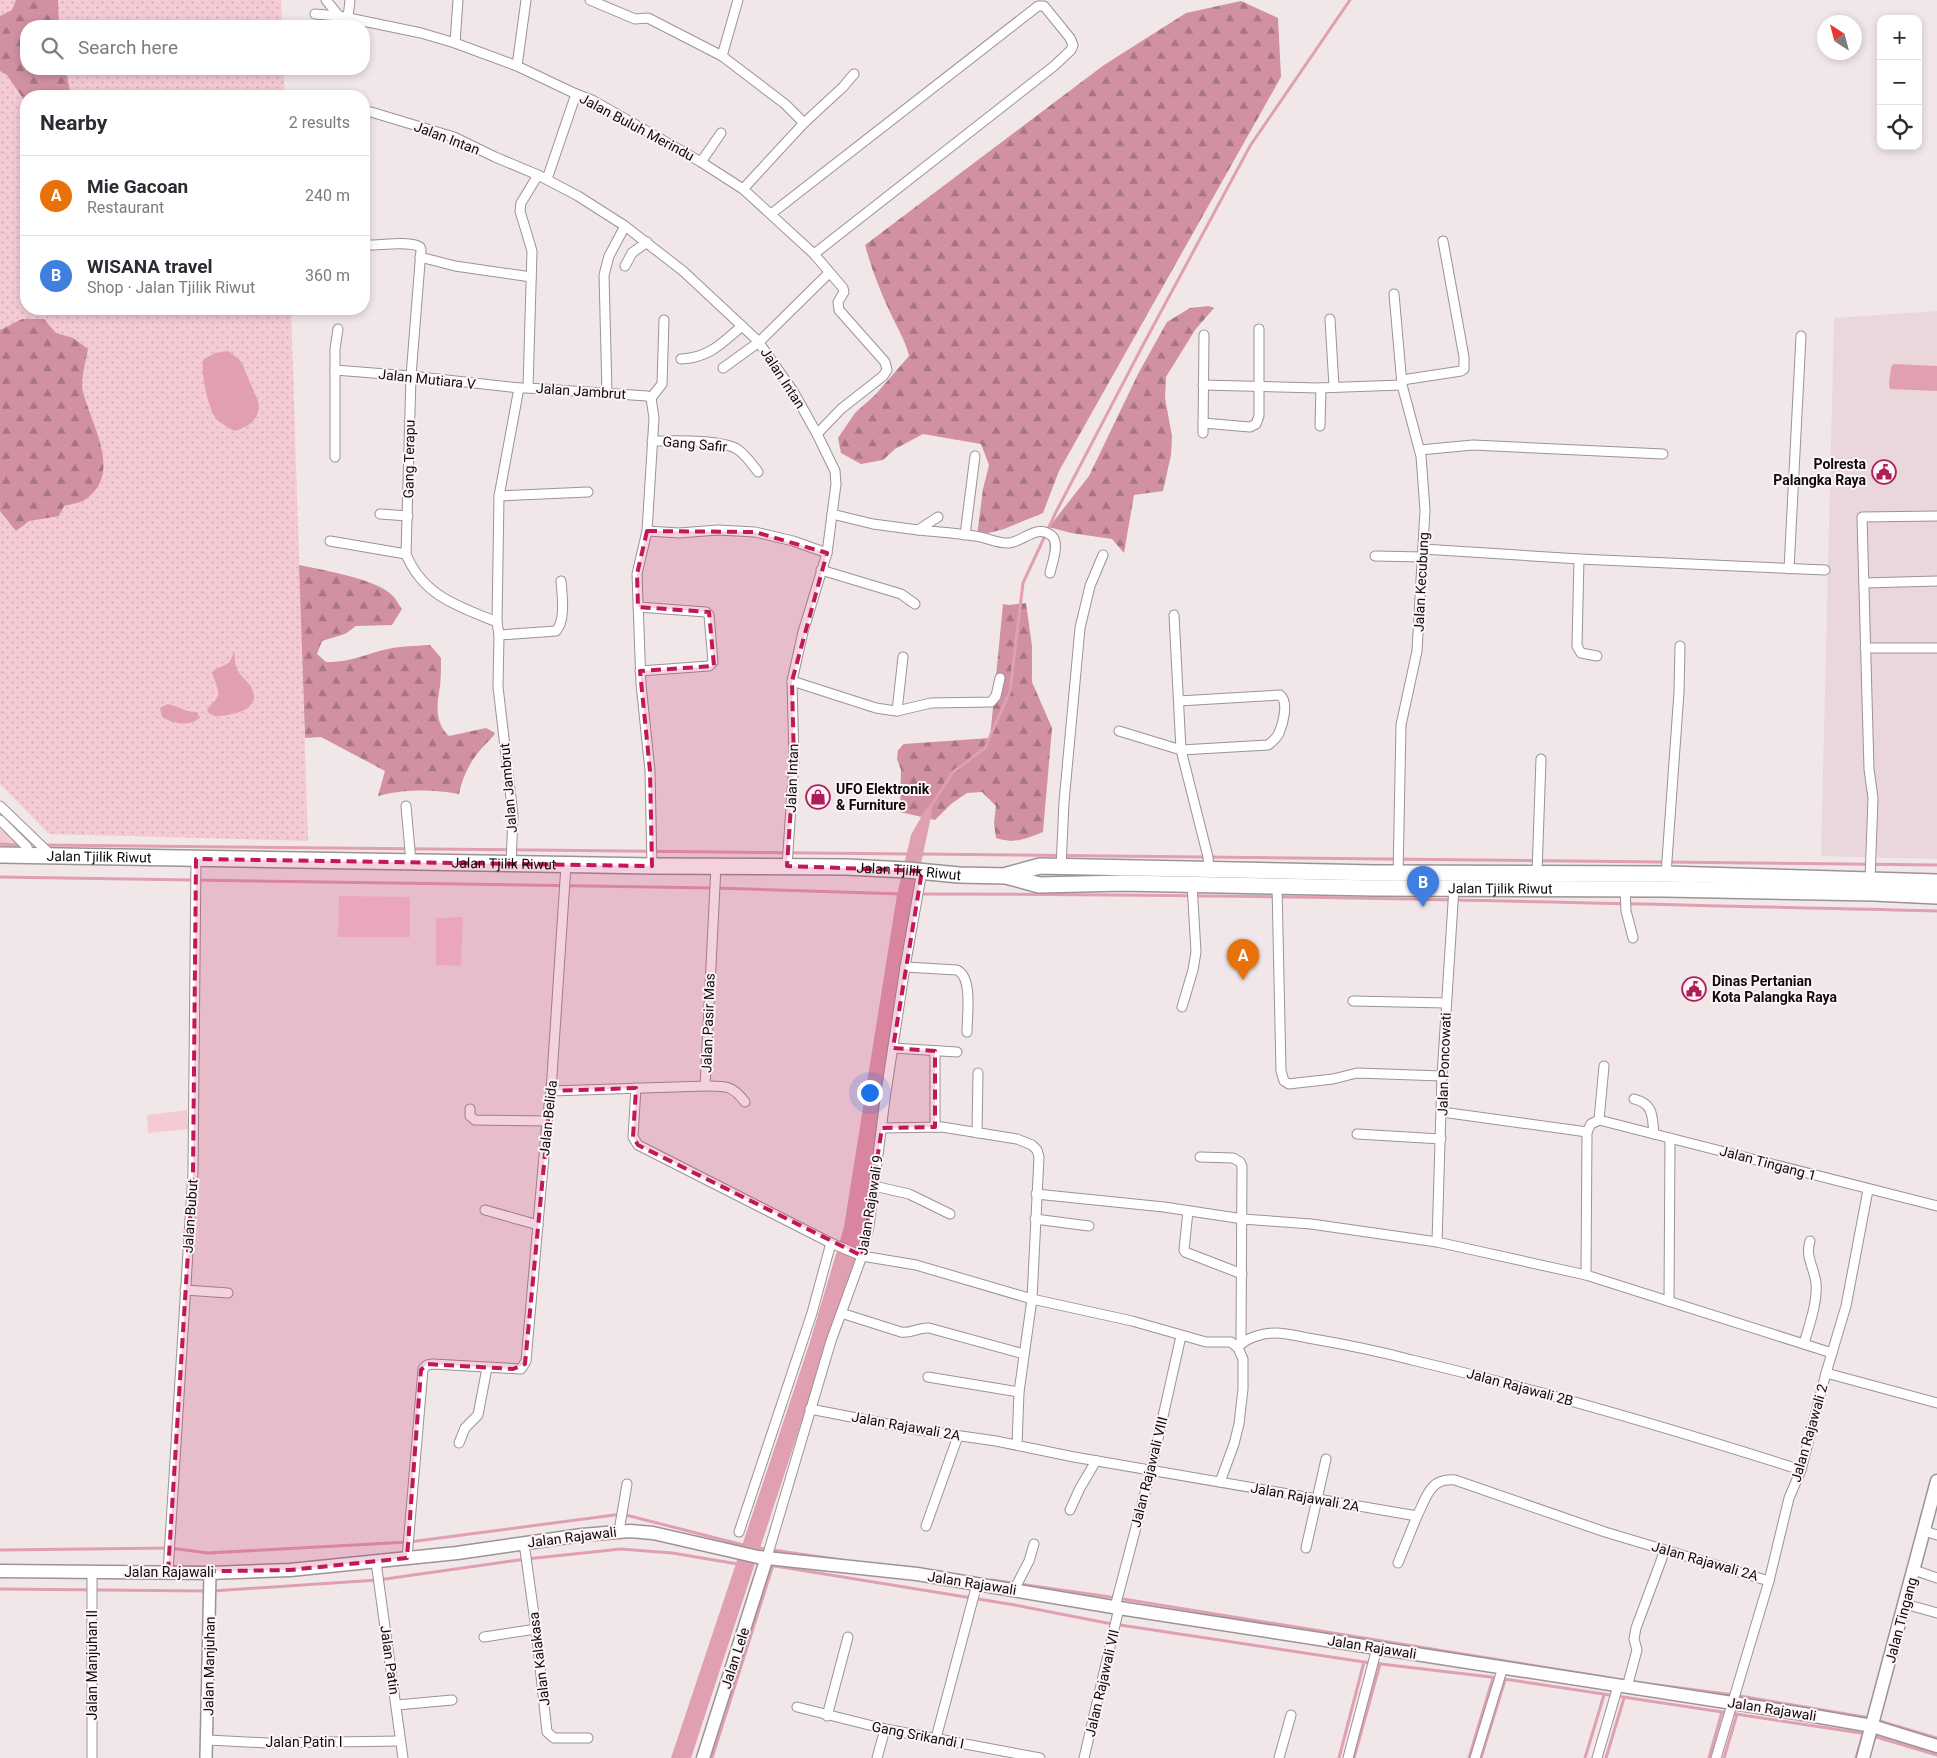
<!DOCTYPE html>
<meta charset="utf-8">
<style>
:root{--surface:#fff;--page:#f7f7f7;--text:#2b2b33;--muted:#7c7c81;--line:#e1e1e2;--accent:#b45309}
body{margin:0;font-family:Roboto,sans-serif;background:var(--page);color:var(--text)}
.controls{position:absolute;right:15px;top:15px;display:grid;overflow:hidden;border-radius:10px;box-shadow:0 2px 8px #0003}
.controls button{width:45px;height:45px;display:grid;place-items:center;padding:0;border:0;border-bottom:1px solid var(--line);background:var(--surface);color:var(--text);font:25px sans-serif}
.compass{position:absolute;left:1817px;top:15px;width:45px;height:45px;border-radius:50%;background:var(--surface);box-shadow:0 2px 8px #0003;rotate:324deg}
.you{position:absolute;left:869px;top:1092px;width:18px;height:18px;margin:-12px;border:4px solid #fff;border-radius:50%;background:#1a73e8;box-shadow:0 0 0 8px #1a73e833}
.badge{display:grid;place-items:center;width:32px;height:32px;border-radius:50%;background:var(--accent);color:#fff;font-size:16px;font-weight:700}
.pin{position:absolute;translate:-50% -41px;filter:drop-shadow(0 1px 2px #0008)}
.pin::after{content:'';position:absolute;top:26px;width:18px;height:15px;background:inherit;clip-path:polygon(0 0,100% 0,50% 100%)}
.list{margin:0;padding:0;list-style:none}
h2{display:flex;justify-content:space-between;align-items:center;height:65px;margin:0;padding:0 20px;font-size:21px}
h2 small{font-size:16px;font-weight:400;color:var(--muted)}
.list li{display:grid;grid-template-columns:32px 1fr auto;gap:15px;align-items:center;box-sizing:border-box;height:80px;padding:0 20px;border-top:1px solid var(--line)}
.list b{display:block;font-size:19px;white-space:nowrap}
.list p{margin:0;font-size:16px;white-space:nowrap;color:var(--muted)}
.list em{font-size:16px;font-style:normal;color:var(--muted)}
.icon{flex:none;width:28px;height:28px;fill:none;stroke:currentColor;stroke-width:2;stroke-linecap:round;stroke-linejoin:round}
.map{position:relative;flex:none;width:1937px;height:1758px;overflow:hidden}
.search{position:absolute;background:var(--surface);box-shadow:0 2px 8px #0003;left:20px;top:20px;width:350px;height:55px;display:flex;align-items:center;gap:12px;box-sizing:border-box;padding:0 18px;border-radius:20px;color:var(--muted);font-size:19px}
.panel{position:absolute;background:var(--surface);box-shadow:0 2px 8px #0003;left:20px;top:90px;width:350px;height:225px;border-radius:20px}
.map>svg:first-child{display:block}
.built{fill:#ead7dc}
.grass{fill:url(#grass-dots)}
.forest{fill:url(#forest-firs)}
.green{fill:#f4cbd5}
.water{fill:#e0a0b1}
.lines{fill:none;stroke-linecap:round;stroke-linejoin:round}
.stream{stroke:#e0a0b1;stroke-width:3}
.minor-casing{stroke:#9c9395;stroke-width:11}
.tertiary-casing{stroke:#9c9395;stroke-width:14}
.secondary-casing{stroke:#9c9395;stroke-width:15}
.trunk-casing{stroke:#9c9395;stroke-width:18}
.minor{stroke:#fff;stroke-width:9}
.tertiary{stroke:#fff;stroke-width:11}
.secondary{stroke:#fff;stroke-width:12}
.trunk{stroke:#fff;stroke-width:15}
.marked{fill:#c2185b;fill-opacity:0.2;stroke:#c2185b;stroke-width:4;stroke-dasharray:10 6;stroke-linejoin:round}
.labels{text-anchor:middle;stroke-width:4;stroke-linejoin:round;paint-order:stroke}
.street-label{font-size:14px;fill:#0e0b0c;stroke:#fef4f6}
.poi-label{font-size:14px;font-weight:bold;fill:#0e0b0c;stroke:#fef4f6;text-anchor:start}
</style>
<div class="map">
<svg width="1937" height="1758" viewBox="0 0 1937 1758">
<defs>
<pattern id="grass-dots" width="8" height="8" patternUnits="userSpaceOnUse" patternTransform="scale(1.25)"><rect width="8" height="8" fill="#f4cbd5"/><path d="M2 2h.1M6 6h.1" fill="none" stroke="#d0adb6" stroke-width="1.8" stroke-linecap="round"/></pattern>
<pattern id="forest-firs" width="22" height="20" patternUnits="userSpaceOnUse" patternTransform="scale(1.25)"><rect width="22" height="20" fill="#d191a2"/><path d="M5 1l3.5 6h-7zM16 11l3.5 6h-7z" fill="#a87582"/></pattern>
</defs>
<rect width="100%" height="100%" fill="#f1e7e9"/>
<path class="built" d="M1937,311v548l-116,-3 13,-538z"/>
<path class="grass" d="M0,0h281l1,26h-256v43h258v27h-258v213h265l17,532 -259,-7 -49,-50z"/>
<g class="forest">
<path d="M16,0h42l1,26h-33v43h39l5,21v6h-44v7l-19,-28 -7,-4v-55l12,-6z"/>
<path d="M1241,1l37,17 3,59 -222,394 -16,42 -39,16 -27,7 6,-47 6,-24 -8,-21 -58,-10 -28,15 -12,11 -22,4 -20,-11 -3,-15 17,-25 21,-19 33,-38c-4,-17 -13,-30 -20,-46 -10,-21 -18,-43 -24,-65l239,-180 82,-52z"/>
<path d="M1209,306l5,2 -19,22 -29,47 -1,21 7,38 -1,19 -8,36 -29,4 -10,58 -12,-14 -41,-6 -22,-6 40,-51 50,-104 28,-50 23,-14z"/>
<path d="M22,319h22l12,14 17,5 15,11c-2,11 -8,33 -5,43 8,32 40,81 3,107 -5,4 -15,5 -22,7l-5,10 -30,5 -13,10 -16,-20v-181z"/>
<path d="M299,565c23,5 79,14 94,31 3,3 6,9 9,13l-10,16 -36,1 -11,8 -23,7 -5,13 9,8c24,0 35,-6 57,-12 15,-4 31,-4 47,-5l11,13c0,9 0,19 -1,28 -3,19 -6,36 9,50l37,-8 9,5c-4,7 -8,9 -13,15 -12,13 -20,30 -23,46 -26,-5 -55,-5 -81,2l7,-25 -64,-34 -16,1z"/>
<path d="M1026,603l6,43v36l20,46 -9,104c-18,7 -28,12 -47,6l-2,-15 2,-17 -14,-14 -15,1 -16,11 -16,16 -35,-8 1,-42 -4,-11 1,-9 6,-6 86,-6 13,-134 6,1z"/>
</g>
<g class="green">
<path d="M0,811l43,43 -43,-1z"/>
<path d="M339,896l71,1v40h-72z"/>
<path d="M463,917l-2,49 -25,-1v-47z"/>
<path d="M187,1110l2,19 -41,4 -1,-18z"/>
</g>
<g class="water">
<path d="M228,351l11,8 4,6c2,8 16,35 16,41 -1,15 -12,22 -25,25 -5,-4 -13,-7 -17,-11 -8,-8 -18,-51 -13,-61l11,-6z"/>
<path d="M1894,364l43,2v25l-47,-2 -1,-4 2,-18z"/>
<path d="M235,651c-3,28 17,27 19,44 2,16 -25,21 -37,21 -4,0 -7,-2 -10,-5 2,-6 7,-8 10,-13 4,-6 -3,-19 -5,-25l2,-3 15,-7z"/>
<path d="M168,704c12,3 17,8 29,8l3,6c-12,9 -26,6 -38,-1l-2,-9z"/>
<path d="M930,807l2,5 -18,84 -49,333 -174,529h-20l138,-413 35,-118 53,-332 14,-60 14,-25z"/>
</g>
<g class="lines">
<g class="stream">
<path d="M929,809l24,-37 32,-24 25,-57 13,-108 33,-71 87,-167 107,-199 100,-146"/>
<path d="M0,844l21,1"/>
<path d="M43,845l866,9"/>
<path d="M920,854l1017,11"/>
<path d="M0,877l714,11 188,6"/>
<path d="M920,894c339,0 678,9 1017,17"/>
<path d="M759,1548l83,12"/>
<path d="M0,1550l170,-2 38,5 201,-11 213,-28 121,31"/>
<path d="M769,1565l246,40 92,18 257,39 127,15 376,57"/>
<path d="M992,1580l125,18 493,80"/>
<path d="M0,1589l206,2"/>
<path d="M212,1591l166,-11 148,-21 95,-10 51,4 66,11"/>
<path d="M1634,1682l100,13 136,23"/>
<path d="M1876,1720l61,18"/>
<path d="M1873,1736l64,19"/>
<path d="M712,1758l61,-193"/>
<path d="M1339,1758l25,-96"/>
<path d="M1354,1758l26,-94"/>
<path d="M1469,1758l24,-80"/>
<path d="M1481,1758l24,-78"/>
<path d="M1585,1758l19,-63"/>
<path d="M1606,1758l18,-60"/>
<path d="M1709,1758l13,-46"/>
<path d="M1724,1758l13,-44"/>
<path d="M1856,1758l6,-20"/>
</g>
<g class="minor-casing">
<g id="minor">
<path d="M326,0l13,16 82,17 34,10 62,23 59,28 16,6 109,62 42,27 71,65 29,34 1,4 -6,10 1,8 46,52 2,8 -4,6 -42,33 -24,25"/>
<path d="M590,0l45,19 13,-1 74,38 63,48 19,19 -61,66"/>
<path d="M315,14l24,2"/>
<path d="M348,18l2,-18"/>
<path d="M455,43l3,-43"/>
<path d="M722,56l16,-56"/>
<path d="M517,66l9,-66"/>
<path d="M364,112h7l83,25 41,20 43,18 40,21 47,30 58,45 74,69 36,51 24,43 18,37 1,13 -9,69 -24,79 -11,49 2,81 -7,104"/>
<path d="M804,123l39,-36 11,-13"/>
<path d="M701,162l20,-29"/>
<path d="M547,179l29,-85"/>
<path d="M771,214l267,-208h6l26,32 3,7 -2,5 -17,16 -240,188"/>
<path d="M364,245c14,1 45,-5 56,2l1,3 -10,126 -5,178c17,42 52,52 91,68"/>
<path d="M420,257l35,9 76,11"/>
<path d="M625,266l7,-13 15,-11"/>
<path d="M1394,294l8,91 19,71 4,54 -8,141 -16,74 -3,151"/>
<path d="M1330,319l4,68"/>
<path d="M681,359c28,-1 41,-16 61,-33"/>
<path d="M723,368l36,-26 70,-69"/>
<path d="M335,370l76,6 108,12"/>
<path d="M1402,380l59,-9 3,-2v-12l-21,-116"/>
<path d="M1203,385l115,3 84,-3"/>
<path d="M528,388l4,-137 -12,-40 1,-8 17,-28"/>
<path d="M607,392l-3,-117 5,-19 16,-30"/>
<path d="M651,398l11,-14 2,-64"/>
<path d="M1203,423l47,4 6,-3 3,-8v-87"/>
<path d="M1320,426l1,-38"/>
<path d="M1203,433l1,-98"/>
<path d="M652,441c21,0 67,-2 85,8 9,6 15,15 21,23"/>
<path d="M1420,450l53,-5 190,9"/>
<path d="M335,457v-108l3,-20"/>
<path d="M499,496l89,-4"/>
<path d="M380,514l28,2"/>
<path d="M832,514l41,10 45,6 20,-13"/>
<path d="M918,530c19,2 38,3 57,6 11,1 23,8 34,7 14,-1 28,-20 43,-7 8,8 0,27 -2,37"/>
<path d="M647,531l32,2 39,-3 37,2 38,9 34,12"/>
<path d="M965,535l10,-79"/>
<path d="M330,541l76,13"/>
<path d="M1423,549l156,10 246,11"/>
<path d="M1375,556l48,1"/>
<path d="M1579,559l-2,87 4,7 16,3"/>
<path d="M1789,569l12,-233"/>
<path d="M821,570l80,24 14,10"/>
<path d="M1864,583l73,-2"/>
<path d="M638,607l68,5 3,3 4,47 -4,4 -69,5"/>
<path d="M1174,615l7,135 27,107 1,13"/>
<path d="M499,635l57,-4c10,-11 6,-36 5,-50"/>
<path d="M1865,648h72"/>
<path d="M792,681l84,27 13,2 8,1 34,-8 60,-1 5,-6 4,-18"/>
<path d="M897,711l6,-54"/>
<path d="M1119,731l62,19 87,-5c4,-3 9,-7 11,-12 4,-9 10,-31 1,-38l-101,6"/>
<path d="M0,806l52,50"/>
<path d="M406,806l5,56"/>
<path d="M0,820l27,27 2,9"/>
<path d="M511,864l2,-49 -15,-128 1,-52 -2,-13 2,-126 20,-108h9l119,8 4,2 3,20 -7,113 -10,43 4,110 9,87 2,95"/>
<path d="M1061,867l3,-65 16,-174 10,-42 13,-31"/>
<path d="M1537,873l4,-114"/>
<path d="M1666,874l13,-182 1,-46"/>
<path d="M1870,880l3,-82 -4,-29 -7,-252 75,-1"/>
<path d="M1277,886l4,185 3,10 5,3 8,-1 36,-4 24,-6 85,3"/>
<path d="M1625,889l1,22 7,27"/>
<path d="M905,967l52,3c16,7 10,46 10,62"/>
<path d="M1353,1001l93,2"/>
<path d="M1182,1007l11,-37 3,-18 -4,-68"/>
<path d="M893,1048l64,4"/>
<path d="M705,1086c21,0 27,-1 40,16"/>
<path d="M636,1088l-3,49 5,8 193,98 31,13 54,9 116,34 100,22 74,21h25l7,6 5,11v30l-4,35 -5,20 -14,38"/>
<path d="M551,1091l154,-5 11,-220"/>
<path d="M1634,1099c20,5 18,17 20,35"/>
<path d="M470,1109v7l5,4 72,1"/>
<path d="M1442,1112l145,20"/>
<path d="M1599,1120l338,86"/>
<path d="M1599,1120l5,-54"/>
<path d="M935,1127v-76"/>
<path d="M882,1128l60,-1 75,12 15,6 5,5 2,7 -7,142 -13,93 -2,53"/>
<path d="M977,1133l1,-60"/>
<path d="M1357,1134l84,5"/>
<path d="M1200,1157l33,1 7,4 2,4 -1,177"/>
<path d="M874,1186l35,8 41,20"/>
<path d="M1036,1194l128,13 79,12 68,5 126,18 149,33 246,78"/>
<path d="M485,1210l53,15"/>
<path d="M1188,1211l-4,39 1,2 57,22"/>
<path d="M1035,1219l54,7"/>
<path d="M1437,1242l5,-166 12,-189"/>
<path d="M1586,1275l1,-143 4,-8 8,-4"/>
<path d="M185,1290l43,3"/>
<path d="M1669,1301l1,-163"/>
<path d="M841,1313l60,19c10,2 17,-5 28,-4l95,26"/>
<path d="M1804,1344c5,-19 14,-42 12,-61 -2,-16 -11,-26 -6,-42"/>
<path d="M1238,1348c6,-10 25,-15 37,-15 11,0 23,3 33,5 35,6 70,13 104,22 131,31 261,69 389,110"/>
<path d="M1826,1373l111,30"/>
<path d="M928,1377l91,15"/>
<path d="M810,1409l109,21 77,11 78,16 343,59c10,-19 12,-38 38,-36l150,52 164,49"/>
<path d="M459,1443l6,-15 13,-13 9,-47"/>
<path d="M1070,1510l10,-22 16,-27h2"/>
<path d="M926,1526l32,-90"/>
<path d="M619,1531l8,-47"/>
<path d="M1924,1531l13,4"/>
<path d="M739,1532l73,-219 19,-70"/>
<path d="M524,1543l12,86 11,103 7,6h34"/>
<path d="M1306,1548l20,-89"/>
<path d="M767,1557l64,-216 31,-85 7,-30 16,-127 20,-132 17,-96"/>
<path d="M407,1558l16,-189 4,-4 6,-1 88,5 5,-8 21,-240 4,-30 15,-226"/>
<path d="M376,1562l27,196"/>
<path d="M1398,1563l19,-47"/>
<path d="M1914,1570l23,8"/>
<path d="M92,1572v186"/>
<path d="M168,1572l25,-400 3,-313"/>
<path d="M1014,1590l15,-29 5,-17"/>
<path d="M1905,1604l32,9"/>
<path d="M1115,1607l36,-137 30,-134"/>
<path d="M484,1637l52,-8"/>
<path d="M1627,1687l10,-37 -3,-11 2,-11 29,-78"/>
<path d="M397,1705l55,-5"/>
<path d="M797,1707l88,22 155,29"/>
<path d="M827,1716l21,-79"/>
<path d="M936,1738l41,-154"/>
<path d="M208,1740l60,3 132,-2"/>
<path d="M877,1758l8,-29"/>
<path d="M1084,1758l35,-150"/>
<path d="M1279,1758l12,-43"/>
<path d="M1348,1758l29,-110"/>
<path d="M1475,1758l28,-91"/>
<path d="M1597,1758l21,-72"/>
<path d="M1716,1758l53,-177 20,-83 12,-28 25,-97 20,-67 22,-116"/>
</g>
</g>
<g class="tertiary-casing">
<path id="tertiary" d="M206,1758l4,-185"/>
</g>
<g class="secondary-casing">
<g id="secondary">
<path d="M0,1571l210,2 80,-3 167,-17 125,-18 48,-4 23,2 105,24 159,17 202,34 684,106 69,12 65,20"/>
<path d="M703,1758l64,-201"/>
<path d="M1863,1758l74,-277"/>
</g>
</g>
<g class="trunk-casing">
<g id="trunk">
<path id="s1" d="M0,855l652,11 194,1 61,3 52,5 47,1 33,9 84,-2 252,5 291,1 208,4 63,3"/>
<path d="M1007,875l33,-9 335,7 291,1 271,8"/>
</g>
</g>
<use href="#minor" class="minor"/>
<use href="#tertiary" class="tertiary"/>
<use href="#secondary" class="secondary"/>
<use href="#trunk" class="trunk"/>
</g>
<path class="marked" d="M647,531l108,1 72,21 -35,128 2,81 -7,104 135,5 -29,177 42,3v76l-53,1 -20,128 -224,-111 -5,-8 3,-49 -85,3 -26,273 -12,5 -86,-5 -6,6 -14,188 -117,12 -122,2 25,-400 3,-313 456,7 -2,-95 -10,-100 74,-5 -5,-54 -71,-5 -1,-33z"/>
<defs>
<g id="civic-ring" transform="scale(1.25)"><circle r="9.5" fill="#fef4f6" stroke="#ad1f5b" stroke-width="1.5"/><path d="M-.6-6.5H3V-4.5H.6V-3L4-1V1h2V6H-6V1h2V-1L-.6-3ZM-1.2 2.5V6h2.4V2.5Z" fill="#ad1f5b"/></g>
<g id="shop-ring" transform="scale(1.25)"><circle r="9.5" fill="#fef4f6" stroke="#ad1f5b" stroke-width="1.5"/><path d="M-5-2.5h2.3a2.7 3.5 0 0 1 5.4 0H5L5.5 6h-11ZM-1.5-2.5h3a1.5 2.3 0 0 0-3 0Z" fill="#ad1f5b"/></g>
</defs>
<g fill-rule="evenodd">
<use href="#civic-ring" x="1884" y="472"/>
<use href="#shop-ring" x="818" y="797"/>
<use href="#civic-ring" x="1694" y="989"/>
</g>
<g class="labels">
<g class="street-label">
<text transform="translate(637 127) rotate(28)" y="5">Jalan Buluh Merindu</text>
<text transform="translate(447 138) rotate(21)" y="5">Jalan Intan</text>
<text transform="translate(783 378) rotate(57)" y="5">Jalan Intan</text>
<text transform="translate(427 379) rotate(6)" y="5">Jalan Mutiara V</text>
<text transform="translate(581 391) rotate(4)" y="5">Jalan Jambrut</text>
<text transform="translate(695 444) rotate(5)" y="5">Gang Safir</text>
<text transform="translate(409 459) rotate(-89)" y="5">Gang Terapu</text>
<text transform="translate(1421 582) rotate(-87)" y="5">Jalan Kecubung</text>
<text transform="translate(792 778) rotate(-88)" y="5">Jalan Intan</text>
<text transform="translate(508 788) rotate(-95)" y="5">Jalan Jambrut</text>
<text dy="5" stroke="none"><textPath href="#s1" startOffset="99">Jalan Tjilik Riwut</textPath></text>
<text dy="5" stroke="none"><textPath href="#s1" startOffset="504">Jalan Tjilik Riwut</textPath></text>
<text dy="5" stroke="none"><textPath href="#s1" startOffset="909">Jalan Tjilik Riwut</textPath></text>
<text dy="5" stroke="none"><textPath href="#s1" startOffset="1502">Jalan Tjilik Riwut</textPath></text>
<text transform="translate(708 1023) rotate(-88)" y="5">Jalan Pasir Mas</text>
<text transform="translate(1444 1064) rotate(-88)" y="5">Jalan Poncowati</text>
<text transform="translate(548 1118) rotate(-84)" y="5">Jalan Belida</text>
<text transform="translate(1768 1163) rotate(15)" y="5">Jalan Tingang 1</text>
<text transform="translate(870 1205) rotate(-81)" y="5">Jalan Rajawali 9</text>
<text transform="translate(190 1216) rotate(-86)" y="5">Jalan Bubut</text>
<text transform="translate(1520 1387) rotate(15)" y="5">Jalan Rajawali 2B</text>
<text transform="translate(906 1426) rotate(10)" y="5">Jalan Rajawali 2A</text>
<text transform="translate(1809 1433) rotate(-74)" y="5">Jalan Rajawali 2</text>
<text transform="translate(1149 1472) rotate(-76)" y="5">Jalan Rajawali VIII</text>
<text transform="translate(1305 1497) rotate(10)" y="5">Jalan Rajawali 2A</text>
<text transform="translate(572 1537) rotate(-7)" y="5">Jalan Rajawali</text>
<text transform="translate(1705 1561) rotate(16)" y="5">Jalan Rajawali 2A</text>
<text x="169" y="1577">Jalan Rajawali</text>
<text transform="translate(972 1583) rotate(9)" y="5">Jalan Rajawali</text>
<text transform="translate(1901 1620) rotate(-75)" y="5">Jalan Tingang</text>
<text transform="translate(1372 1647) rotate(9)" y="5">Jalan Rajawali</text>
<text transform="translate(735 1658) rotate(-72)" y="5">Jalan Lele</text>
<text transform="translate(539 1659) rotate(-97)" y="5">Jalan Kalakasa</text>
<text transform="translate(390 1660) rotate(82)" y="5">Jalan Patin</text>
<text transform="translate(92 1665) rotate(-90)" y="5">Jalan Manjuhan II</text>
<text transform="translate(209 1666) rotate(-89)" y="5">Jalan Manjuhan</text>
<text transform="translate(1102 1683) rotate(-77)" y="5">Jalan Rajawali VII</text>
<text transform="translate(1772 1709) rotate(9)" y="5">Jalan Rajawali</text>
<text transform="translate(918 1735) rotate(11)" y="5">Gang Srikandi I</text>
<text x="304" y="1747">Jalan Patin I</text>
</g>
<g class="poi-label">
<text x="1866" y="469" text-anchor="end">Polresta<tspan x="1866" dy="16">Palangka Raya</tspan></text>
<text x="836" y="794">UFO Elektronik<tspan x="836" dy="16">&amp; Furniture</tspan></text>
<text x="1712" y="986">Dinas Pertanian<tspan x="1712" dy="16">Kota Palangka Raya</tspan></text>
</g>
</g>
</svg>
<div class="controls">
<button>+</button>
<button>−</button>
<button><svg class="icon" aria-label="locate" viewBox="0 0 24 24"><circle cx="12" cy="12" r="6"/><path d="M12 2v4M12 18v4M2 12h4M18 12h4"/></svg></button>
</div>
<svg class="compass" viewBox="-18 -18 36 36"><path d="M0-13l5 13h-10z" fill="#e53935"/><path d="M0 13l5-13h-10z" fill="#7c7c81"/></svg>
<div class="you"></div>
<div class="pin badge" style="left:1243px;top:980px;background:#e8710a">A</div>
<div class="pin badge" style="left:1423px;top:907px;background:#3f7fe0">B</div>
<div class="search"><svg class="icon" aria-label="search" viewBox="0 0 24 24"><circle cx="10" cy="10" r="6"/><path d="M15 15l6 6"/></svg>Search here</div>
<section class="panel">
<h2>Nearby<small>2 results</small></h2>
<ul class="list">
<li><span class="badge" style="background:#e8710a">A</span><div><b>Mie Gacoan</b><p>Restaurant</p></div><em>240 m</em></li>
<li><span class="badge" style="background:#3f7fe0">B</span><div><b>WISANA travel</b><p>Shop · Jalan Tjilik Riwut</p></div><em>360 m</em></li>
</ul>
</section>
</div>
